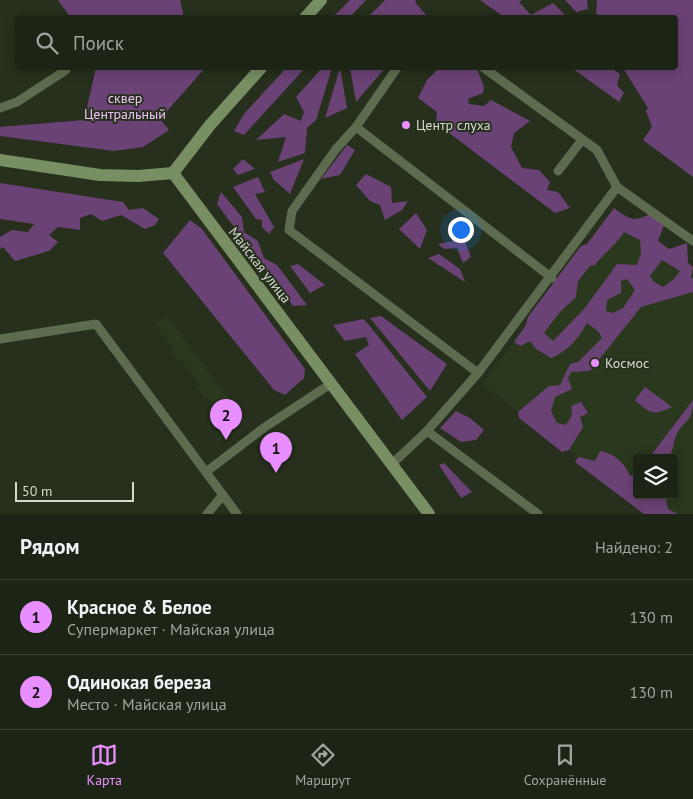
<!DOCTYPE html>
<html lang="ru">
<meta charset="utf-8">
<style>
:root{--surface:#1c2415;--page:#293022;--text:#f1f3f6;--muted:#a0a4a0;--line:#3a4134;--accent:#e98efe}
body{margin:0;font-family:"PT Sans",sans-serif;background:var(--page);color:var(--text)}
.controls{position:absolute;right:15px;bottom:15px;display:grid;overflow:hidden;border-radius:5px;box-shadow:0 2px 12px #0003}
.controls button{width:45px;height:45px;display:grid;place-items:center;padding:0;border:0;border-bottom:1px solid var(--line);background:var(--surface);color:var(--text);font:25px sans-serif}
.scale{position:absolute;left:15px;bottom:12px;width:119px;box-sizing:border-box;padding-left:5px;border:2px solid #d4dbce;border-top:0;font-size:14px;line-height:18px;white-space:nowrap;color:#d4dbce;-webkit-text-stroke:4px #26301c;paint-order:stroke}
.you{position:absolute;left:460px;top:229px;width:18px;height:18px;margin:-12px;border:4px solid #fff;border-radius:50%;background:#1a73e8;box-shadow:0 0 0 8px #1a73e833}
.badge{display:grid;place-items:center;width:32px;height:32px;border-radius:50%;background:var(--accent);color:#111;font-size:16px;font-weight:700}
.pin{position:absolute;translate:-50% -41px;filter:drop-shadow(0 1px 2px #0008)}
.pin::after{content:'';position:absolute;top:26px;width:18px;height:15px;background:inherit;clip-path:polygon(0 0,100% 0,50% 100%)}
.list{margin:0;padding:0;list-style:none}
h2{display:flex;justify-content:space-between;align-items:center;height:65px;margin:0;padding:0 20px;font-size:21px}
h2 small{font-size:16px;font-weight:400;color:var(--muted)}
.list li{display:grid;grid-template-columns:32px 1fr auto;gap:15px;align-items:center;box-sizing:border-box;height:75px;padding:0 20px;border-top:1px solid var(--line)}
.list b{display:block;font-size:19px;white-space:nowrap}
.list p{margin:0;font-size:16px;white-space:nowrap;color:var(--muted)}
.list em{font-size:16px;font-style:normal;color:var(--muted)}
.icon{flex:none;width:28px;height:28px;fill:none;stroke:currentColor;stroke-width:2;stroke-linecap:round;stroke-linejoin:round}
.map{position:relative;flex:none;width:693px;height:514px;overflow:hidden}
.search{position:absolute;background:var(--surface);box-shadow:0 2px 12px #0003;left:15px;right:15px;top:15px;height:55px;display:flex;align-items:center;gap:12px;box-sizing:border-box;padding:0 18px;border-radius:5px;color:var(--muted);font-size:19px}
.sheet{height:215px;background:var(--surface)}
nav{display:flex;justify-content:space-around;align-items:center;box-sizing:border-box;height:70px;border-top:1px solid var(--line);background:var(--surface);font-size:14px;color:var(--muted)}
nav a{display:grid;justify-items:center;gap:2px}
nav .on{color:var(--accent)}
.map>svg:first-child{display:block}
.built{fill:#2a381d;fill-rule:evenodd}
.green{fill:#6b4275;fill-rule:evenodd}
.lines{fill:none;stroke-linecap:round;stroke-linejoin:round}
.service{stroke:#5d6c4f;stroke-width:9}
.secondary{stroke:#778f62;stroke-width:12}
.poi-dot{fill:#e98efe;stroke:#26301c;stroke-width:2}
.labels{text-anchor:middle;stroke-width:4;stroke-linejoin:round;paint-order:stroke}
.park-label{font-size:14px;fill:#ecc3f6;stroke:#26301c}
.poi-label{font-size:14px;fill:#d4dbce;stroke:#26301c;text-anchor:start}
.street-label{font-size:14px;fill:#d4dbce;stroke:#26301c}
</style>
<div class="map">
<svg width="693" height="514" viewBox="0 0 693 514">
<rect width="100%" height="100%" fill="#26301c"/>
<g class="built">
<path d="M614,208l79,59v247h-40l-171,-130zM637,458h37v37h-37z"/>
<path d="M167,316l78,104 -27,20 -2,-2 14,-11 -23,-30 -2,1 -9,-11 3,-3 -18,-24 -2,2 -9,-11 3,-2 -18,-24z"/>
</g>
<g class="green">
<path d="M58,0h122l4,17h-114z"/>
<path d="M350,0h16l-16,17h-17z"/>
<path d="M385,0h31l-1,2 11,13 -3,2h-55z"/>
<path d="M480,0h42l-3,2 12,13 22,-12 14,14h-63z"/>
<path d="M565,0h22l1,9 -12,3z"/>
<path d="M597,0h96v177l-50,-37 9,-13 -6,-16 2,-3 -25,-40h53v-50l-75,-1 -5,-4z"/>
<path d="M96,68h109l-45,51 9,11 -26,17 -29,4 -114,-15v-9l84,-7z"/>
<path d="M286,68h19l-61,67 -10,-4 10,-17z"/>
<path d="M322,68h10l-16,52 -9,8 -2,25 -27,9 8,-25 -30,3 28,-26 17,7 3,-9 -8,-15z"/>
<path d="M340,68l7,40 -22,10z"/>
<path d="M350,68h35l-29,34z"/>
<path d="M439,68h38l7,19 -1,6 -15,6 1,5 15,2 7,-6 39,21 -16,12 -3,14 11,21 17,2 11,12 -3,8 11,2 12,16 -15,5 -119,-90 1,-11 -19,-14 9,-18z"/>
<path d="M572,68h39l9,6 -3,11 7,8 -5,9z"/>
<path d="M347,145l8,5 -15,25 -19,4z"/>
<path d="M243,159l12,10 -17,6 -5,-6z"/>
<path d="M304,159l-14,35 -16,-14 -4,-8z"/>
<path d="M366,174l25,13 1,16 16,-2 -6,9 -17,10 -5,-15 -10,-4 -14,-16z"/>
<path d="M258,177l7,15 -10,2 19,33 -5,7 -7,-7v-7l-6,-1 -23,-32z"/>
<path d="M0,183l123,19 6,8 14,-2 16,11 -4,6 -10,4 -24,-14 -19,6 -11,-7 -11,4v12l-22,-3 -9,8 9,7 -9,9 -34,10 -12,-14 -3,2v-12l12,-7 16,2 6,-8 -34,-5z"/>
<path d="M221,192l21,25 2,15 14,9 6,17 13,7 30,40 -14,1 -76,-102z"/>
<path d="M614,208c13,10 21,16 36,5l14,12 -6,16 11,8 18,-6 1,20 5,4 -2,11h2v14l-52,15 -51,64 -19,1 -3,6 4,11 -17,8 -4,14 6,12 9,2 6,-10 -1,-9 10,-4 7,11 -8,4 3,10 -14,23 -7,2 -43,-34 -1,-6 31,-26 11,-1 10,-21 8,-2 24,-24 -4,-7 -11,-8c-8,15 -20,29 -36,35l-15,-9 -6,-8 -9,5 -7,-4 12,-17 2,-8 53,-71 6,-2zM624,232l16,8 1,13 -4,12 -20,-1 -32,44 -32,33 -9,-8 15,-20 17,-16 2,-16 12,-15 5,-1c9,-12 21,-20 29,-33zM662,260l18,11 -6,8 -11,8 -10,-6 -3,-5zM627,279l8,11 -12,18 -10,5 -7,-2 1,-11 14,-7v-12z"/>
<path d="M416,213l11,17 -7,19 -21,-20z"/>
<path d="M190,220l12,9 103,140 -1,9 -19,17 -11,-5 -111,-137z"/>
<path d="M464,239l7,18 -8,6 -6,-15 -13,1 -6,-5z"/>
<path d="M439,254l21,15 5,13 -37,-24z"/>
<path d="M298,264l27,21 -15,8 -20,-27z"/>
<path d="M381,316l66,48 -17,27 -60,-73z"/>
<path d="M364,319l63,78 -25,23 -47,-66 14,-9 -3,-8 -21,4 -12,-16z"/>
<path d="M645,387l27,20c-19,9 -22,7 -37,-7z"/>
<path d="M693,400c0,24 -9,18 -17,36 -4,9 -1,14 -9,22h-18z"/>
<path d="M456,411l14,7 14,12 -8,10 -15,2 -21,-14z"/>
<path d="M600,451c15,3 24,11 30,25l7,-2v21h28l3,14 10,5h-34l-69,-52 3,-5 17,4z"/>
<path d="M444,463l28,29 -11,6 -22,-33z"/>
</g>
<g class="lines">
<g class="service">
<path d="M397,68l-41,59 -20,22 -44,62 -3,19 189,143"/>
<path d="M484,68l113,82 20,37 76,54"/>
<path d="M0,108l17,-6 49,-32"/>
<path d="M356,127l196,151"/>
<path d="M558,171l24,-31"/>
<path d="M0,339l96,-15 141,190"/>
<path d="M427,431l111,83"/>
<path d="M392,464l35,-33 51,-58 139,-186"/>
<path d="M206,472l59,-45 67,-44"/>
<path d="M207,514l16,-19"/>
</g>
<g class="secondary">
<path d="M305,18l16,-18"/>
<path d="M0,160l100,15 38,1 35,-3"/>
<path d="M173,173l256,341"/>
<path d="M173,173l37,-48 51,-57"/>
</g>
</g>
<g class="poi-dot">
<circle cx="406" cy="125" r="5"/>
<circle cx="595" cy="363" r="5"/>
</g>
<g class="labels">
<g class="park-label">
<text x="125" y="103">сквер<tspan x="125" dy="16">Центральный</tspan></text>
</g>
<g class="poi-label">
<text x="416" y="130">Центр слуха</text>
<text x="605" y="368">Космос</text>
</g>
<g class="street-label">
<text transform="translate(260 265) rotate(52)" y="5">Майская улица</text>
</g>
</g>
</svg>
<div class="controls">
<button><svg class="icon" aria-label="layers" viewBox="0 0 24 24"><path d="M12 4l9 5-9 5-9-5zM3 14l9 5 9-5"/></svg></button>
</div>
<div class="scale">50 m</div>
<div class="you"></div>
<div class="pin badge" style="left:276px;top:473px">1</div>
<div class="pin badge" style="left:226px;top:440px">2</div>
<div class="search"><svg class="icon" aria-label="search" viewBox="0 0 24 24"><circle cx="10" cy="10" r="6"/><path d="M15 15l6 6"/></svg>Поиск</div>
</div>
<section class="sheet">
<h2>Рядом<small>Найдено: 2</small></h2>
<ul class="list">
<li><span class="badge">1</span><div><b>Красное &amp; Белое</b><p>Супермаркет · Майская улица</p></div><em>130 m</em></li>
<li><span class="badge">2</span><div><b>Одинокая береза</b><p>Место · Майская улица</p></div><em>130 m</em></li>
</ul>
</section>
<nav>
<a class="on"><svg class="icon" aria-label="map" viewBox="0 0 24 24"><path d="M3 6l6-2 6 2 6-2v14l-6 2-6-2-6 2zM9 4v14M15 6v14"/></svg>Карта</a>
<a><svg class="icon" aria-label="directions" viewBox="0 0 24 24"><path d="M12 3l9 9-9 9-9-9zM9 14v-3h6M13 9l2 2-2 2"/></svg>Маршрут</a>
<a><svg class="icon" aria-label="saved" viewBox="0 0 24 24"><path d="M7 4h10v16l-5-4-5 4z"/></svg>Сохранённые</a>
</nav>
